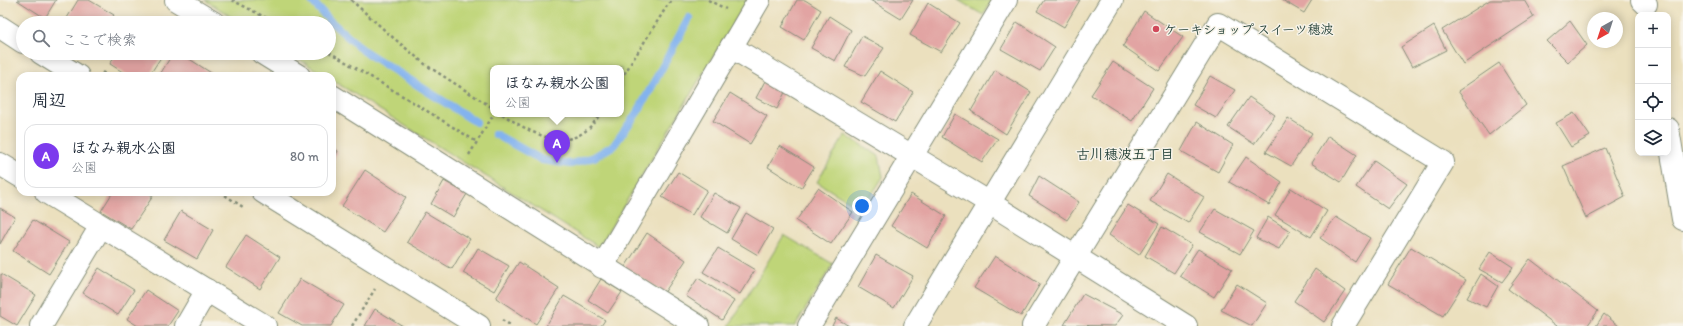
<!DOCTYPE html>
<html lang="ja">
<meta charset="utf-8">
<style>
:root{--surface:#fff;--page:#f6f6f7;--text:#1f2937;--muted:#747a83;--line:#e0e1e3;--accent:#7c3aed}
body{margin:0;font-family:Itim,"Klee One",sans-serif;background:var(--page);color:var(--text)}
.controls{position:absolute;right:12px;top:12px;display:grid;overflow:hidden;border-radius:8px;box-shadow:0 2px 10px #0003}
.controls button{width:36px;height:36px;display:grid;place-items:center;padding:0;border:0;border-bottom:1px solid var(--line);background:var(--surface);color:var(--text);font:20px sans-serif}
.compass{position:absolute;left:1587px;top:12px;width:36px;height:36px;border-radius:50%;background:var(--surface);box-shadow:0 2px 10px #0003;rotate:219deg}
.you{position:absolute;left:862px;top:206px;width:14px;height:14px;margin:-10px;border:3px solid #fff;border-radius:50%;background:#1a73e8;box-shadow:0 0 0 6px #1a73e833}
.badge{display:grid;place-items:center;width:26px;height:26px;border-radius:50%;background:var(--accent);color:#fff;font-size:13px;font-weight:700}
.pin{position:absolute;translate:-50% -33px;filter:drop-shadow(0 1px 2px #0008)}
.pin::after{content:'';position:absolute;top:21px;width:14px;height:12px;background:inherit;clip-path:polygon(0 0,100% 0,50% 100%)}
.popup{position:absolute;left:490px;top:65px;width:134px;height:52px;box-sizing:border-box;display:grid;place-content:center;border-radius:8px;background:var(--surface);filter:drop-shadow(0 1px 3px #0005);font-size:13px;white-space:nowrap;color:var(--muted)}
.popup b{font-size:15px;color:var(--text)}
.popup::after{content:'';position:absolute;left:50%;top:100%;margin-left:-8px;border:8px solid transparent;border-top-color:var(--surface)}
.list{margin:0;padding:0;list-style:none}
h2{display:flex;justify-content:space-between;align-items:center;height:52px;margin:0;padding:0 16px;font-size:17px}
h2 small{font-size:13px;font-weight:400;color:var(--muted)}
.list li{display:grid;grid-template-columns:26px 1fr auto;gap:12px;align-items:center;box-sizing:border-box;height:64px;margin:0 8px 8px;padding:0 8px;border:1px solid var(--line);border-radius:12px}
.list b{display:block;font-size:15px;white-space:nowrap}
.list p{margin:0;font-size:13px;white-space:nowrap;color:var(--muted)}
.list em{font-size:13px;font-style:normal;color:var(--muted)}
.icon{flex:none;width:22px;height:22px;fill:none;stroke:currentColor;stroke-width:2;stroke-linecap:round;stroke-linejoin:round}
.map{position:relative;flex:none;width:1683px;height:326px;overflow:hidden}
.search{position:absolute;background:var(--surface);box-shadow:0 2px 10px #0003;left:16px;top:16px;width:320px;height:44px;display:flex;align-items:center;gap:10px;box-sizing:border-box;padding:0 14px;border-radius:22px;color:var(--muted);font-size:15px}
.panel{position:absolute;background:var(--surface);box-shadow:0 2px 10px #0003;left:16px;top:72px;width:320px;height:124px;border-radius:12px}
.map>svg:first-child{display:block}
.green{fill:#bfd578;stroke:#6f8956;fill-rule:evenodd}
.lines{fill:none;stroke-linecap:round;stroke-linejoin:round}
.stream{stroke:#83b3ee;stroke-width:8}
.building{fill:#e2a4a3}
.minor-casing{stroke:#858e79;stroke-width:24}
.tertiary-casing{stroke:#858e79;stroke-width:24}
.path{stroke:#858e79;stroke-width:2.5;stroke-dasharray:3 3;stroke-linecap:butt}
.minor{stroke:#fff;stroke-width:22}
.tertiary{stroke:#fff;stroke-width:22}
.poi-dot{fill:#d1495b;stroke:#f7f3e8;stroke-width:1.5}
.labels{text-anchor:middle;stroke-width:3;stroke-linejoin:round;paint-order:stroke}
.poi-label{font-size:13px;font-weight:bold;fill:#1f3d34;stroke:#f7f3e8;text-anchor:start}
.neighbourhood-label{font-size:14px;font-weight:bold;fill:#1f3d34;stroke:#f7f3e8}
</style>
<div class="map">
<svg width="1683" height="326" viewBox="0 0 1683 326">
<rect width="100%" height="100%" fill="#f7f3e8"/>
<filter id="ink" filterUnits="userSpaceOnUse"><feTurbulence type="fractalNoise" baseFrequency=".025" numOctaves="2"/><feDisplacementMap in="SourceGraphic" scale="8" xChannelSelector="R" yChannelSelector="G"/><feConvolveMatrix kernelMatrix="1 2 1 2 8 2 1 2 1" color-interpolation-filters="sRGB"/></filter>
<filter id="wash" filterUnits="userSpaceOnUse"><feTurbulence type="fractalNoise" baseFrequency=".012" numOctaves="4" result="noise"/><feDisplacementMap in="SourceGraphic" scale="16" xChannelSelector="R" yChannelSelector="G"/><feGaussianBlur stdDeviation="0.9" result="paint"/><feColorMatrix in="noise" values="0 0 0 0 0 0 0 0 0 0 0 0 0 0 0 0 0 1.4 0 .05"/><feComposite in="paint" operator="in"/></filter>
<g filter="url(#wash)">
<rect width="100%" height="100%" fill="#ebe0be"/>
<g class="green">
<path d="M205,0h542l-148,247 -267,-167v-4h-6l-37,-23h40v-30h-88zM493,68h128v46h-128z"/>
<path d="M958,0h34l-9,15z"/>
<path d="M845,135l34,21 4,21 -21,33 -45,-28z"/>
<path d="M784,235l49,29 -38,62h-66z"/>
</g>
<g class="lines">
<g class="stream">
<path d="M311,0l19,21 34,30 112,71"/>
<path d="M495,134l47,26 29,4 23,-7 20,-12 25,-35 50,-92"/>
</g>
</g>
<g id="blocks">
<g class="building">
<path d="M17,0h39l-11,18z"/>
<path d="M78,0h11l25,15 -5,8h-45z"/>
<path d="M797,0h8l16,10 -17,30 -22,-13z"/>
<path d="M870,0h43l-12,19z"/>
<path d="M1044,0h36l-16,27 -27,-16z"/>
<path d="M1282,0h30l-8,13z"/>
<path d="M1490,0h34l10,17 -71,47 -21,-34z"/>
<path d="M928,3l32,20 -19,29 -31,-17z"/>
<path d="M1144,11l39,26 -24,34 -36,-25z"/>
<path d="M829,16l22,14 -16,31 -24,-13z"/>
<path d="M1570,21l17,24 -19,17 -21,-21z"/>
<path d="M1017,22l38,25 -15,24 -39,-22z"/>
<path d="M1434,26l12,24 -34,17 -11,-20z"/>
<path d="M862,36l22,12 -19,28 -20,-9z"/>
<path d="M116,53h46l1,1 -14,22h-20l-19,-12z"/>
<path d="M173,53h7l36,23h-57z"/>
<path d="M1113,62l40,26 -21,33 -41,-26z"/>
<path d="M1499,63l27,42 -37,30 -31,-44z"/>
<path d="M995,70l36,22 -25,42 -35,-23z"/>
<path d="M880,71l33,21 -18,30 -34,-20z"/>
<path d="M1210,76l25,14 -19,28 -23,-13z"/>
<path d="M766,79l20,11 -9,19 -21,-11z"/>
<path d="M730,93l37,23 -17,28 -37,-23z"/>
<path d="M1249,97l26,18 -21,29 -26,-17z"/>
<path d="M1574,113l16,23 -19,11 -15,-24z"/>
<path d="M955,114l43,25 -16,23 -40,-25z"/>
<path d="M1288,118l24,15 -21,33 -25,-14z"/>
<path d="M1197,122l36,23 -15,27 -37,-21z"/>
<path d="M1328,136l29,19 -16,27 -30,-19z"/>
<path d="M780,146l34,21 -13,21 -33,-21z"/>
<path d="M332,147l6,4 -6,11z"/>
<path d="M1605,148l20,49 -39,21 -23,-52z"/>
<path d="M1246,157l36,25 -13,23 -40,-23z"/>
<path d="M1374,161l33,23 -19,25 -32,-22z"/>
<path d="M365,170l41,27 -23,35 -41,-26z"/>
<path d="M678,172l29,18 -15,25 -30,-18z"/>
<path d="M1167,174l37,23 -16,26 -38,-22z"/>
<path d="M1039,176l40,26 -12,18 -38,-24z"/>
<path d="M444,181l23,13 -14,23 -22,-13z"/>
<path d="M818,188l35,24 -22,32 -35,-23z"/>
<path d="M1291,188l36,23 -16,26 -36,-22z"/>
<path d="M113,192h34l6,4 -22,33 -30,-18z"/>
<path d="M714,193l27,15 -14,25 -27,-16z"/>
<path d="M911,194l35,22 -19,32 -36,-22z"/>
<path d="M1128,205l31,19 -20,31 -30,-20z"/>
<path d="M0,208l15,9 -15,27z"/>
<path d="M1215,209l39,22 -14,23 -40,-22z"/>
<path d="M181,211l32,19 -16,29 -33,-19z"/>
<path d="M425,212l45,27 -18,30 -45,-27z"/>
<path d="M746,213l27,16 -15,26 -27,-16z"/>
<path d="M1268,217l22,14 -11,18 -23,-11z"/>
<path d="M1336,217l34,21 -15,24 -35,-24z"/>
<path d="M33,220l36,22 -20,32 -36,-23z"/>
<path d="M1162,227l30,18 -18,28 -29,-17z"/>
<path d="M647,233l39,27 -22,33 -39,-26z"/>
<path d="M246,235l34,22 -20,32 -34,-22z"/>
<path d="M1411,247l55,33 -23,36 -55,-32z"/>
<path d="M478,248l31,18 -15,25 -31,-18z"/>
<path d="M718,248l37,22 -15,24 -37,-22z"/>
<path d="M1198,249l34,20 -18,28 -34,-21z"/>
<path d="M1490,252l23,15 -11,15 -23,-13z"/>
<path d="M876,255l37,21 -19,32 -36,-21z"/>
<path d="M995,256l45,28 -19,32 -47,-28z"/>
<path d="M1530,259l68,52 -11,15h-30l-49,-37z"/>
<path d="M519,262l40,26 -23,36 -40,-26z"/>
<path d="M99,268l35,22 -16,25 -35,-22z"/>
<path d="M1315,269l30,22 -21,31 -30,-21z"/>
<path d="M1,274l35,21 -19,31 -17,-10z"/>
<path d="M1481,274l17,12 -12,21 -19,-9z"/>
<path d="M698,278l36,23 -12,19 -36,-24z"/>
<path d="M300,279l44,26 -13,21h-29l-23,-13z"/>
<path d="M601,279l21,13 -14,21 -20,-13z"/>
<path d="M1237,284l30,19 -15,23 -31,-16z"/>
<path d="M146,290l32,21 -10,15h-30l-11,-7z"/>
<path d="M1083,294l40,21 -8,11 -51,-1z"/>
<path d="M564,296l41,24 -4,6h-55z"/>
<path d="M375,309l28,17h-38z"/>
<path d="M1604,314l15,12h-23z"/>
<path d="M836,318l13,8h-17z"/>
</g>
</g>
</g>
<g filter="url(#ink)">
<use href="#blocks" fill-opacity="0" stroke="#858e79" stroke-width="1"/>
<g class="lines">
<g class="minor-casing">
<g id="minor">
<path d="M176,0l38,23"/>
<path d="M731,47l249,150 206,129"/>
<path d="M262,53l37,23"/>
<path d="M332,96l366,230"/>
<path d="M1668,129l15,90"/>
<path d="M0,164l20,12"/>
<path d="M46,192l219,134"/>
<path d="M602,267l157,-267"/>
<path d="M41,326l60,-100"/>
<path d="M186,326l21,-36"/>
<path d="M809,326l197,-326"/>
<path d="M1033,326l185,-302 225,138 -100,164"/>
</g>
</g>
<g class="tertiary-casing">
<g id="tertiary">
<path d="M1642,0l4,4"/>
<path d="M0,27l23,15"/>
<path d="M41,53l37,23"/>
<path d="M263,192l216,134"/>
<path d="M915,326l197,-326"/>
</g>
</g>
<g class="path">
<path d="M232,0l44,23"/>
<path d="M351,0l39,35 36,30 67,43"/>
<path d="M708,0l18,9"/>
<path d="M329,52l82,49 66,41"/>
<path d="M102,72l6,4"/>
<path d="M621,79l46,-73 5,-6"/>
<path d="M502,114c34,22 71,44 98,0"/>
<path d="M469,155l25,-41"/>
<path d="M220,192l23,15"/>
<path d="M502,320l10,6"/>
<path d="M352,326l23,-37"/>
</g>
<use href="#minor" class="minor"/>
<use href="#tertiary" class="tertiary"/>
</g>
</g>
<circle class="poi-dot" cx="1156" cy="29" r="4"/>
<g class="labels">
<g class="poi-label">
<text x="1164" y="34">ケーキショップ スイーツ穂波</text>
</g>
<g class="neighbourhood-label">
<text x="1125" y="159">古川穂波五丁目</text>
</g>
</g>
</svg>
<div class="controls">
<button>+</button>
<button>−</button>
<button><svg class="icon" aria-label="locate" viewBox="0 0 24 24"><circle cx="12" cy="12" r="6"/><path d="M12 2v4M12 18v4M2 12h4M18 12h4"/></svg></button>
<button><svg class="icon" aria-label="layers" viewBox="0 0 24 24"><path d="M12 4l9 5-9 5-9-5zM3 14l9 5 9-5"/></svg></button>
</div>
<svg class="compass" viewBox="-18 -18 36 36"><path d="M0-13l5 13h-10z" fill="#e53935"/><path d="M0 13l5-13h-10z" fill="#747a83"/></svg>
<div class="you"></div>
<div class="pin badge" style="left:557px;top:163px">A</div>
<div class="popup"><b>ほなみ親水公園</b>公園</div>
<div class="search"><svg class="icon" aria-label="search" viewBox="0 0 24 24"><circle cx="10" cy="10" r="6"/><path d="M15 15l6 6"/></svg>ここで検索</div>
<section class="panel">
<h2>周辺<small></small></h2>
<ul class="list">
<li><span class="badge">A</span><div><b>ほなみ親水公園</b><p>公園</p></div><em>80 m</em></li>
</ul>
</section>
</div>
